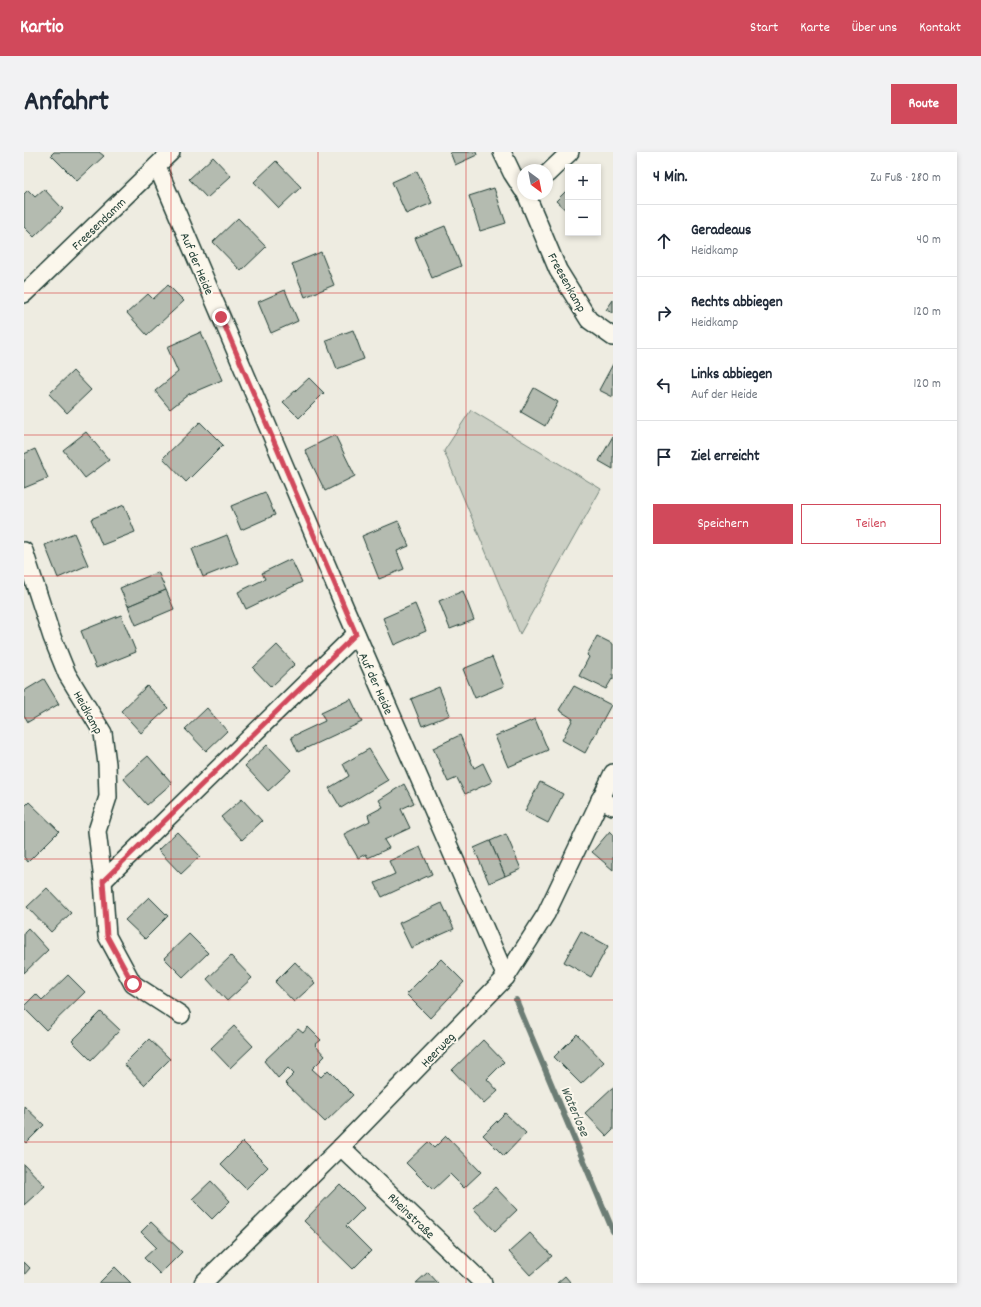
<!DOCTYPE html>
<html lang="de">
<meta charset="utf-8">
<style>
:root{--surface:#fff;--page:#f2f2f3;--text:#1f2937;--muted:#747a83;--line:#e0e1e3;--accent:#d1495b}
body{margin:0;font-family:Dekko,sans-serif;background:var(--page);color:var(--text)}
.controls{position:absolute;right:12px;top:12px;display:grid;overflow:hidden;border-radius:0px;box-shadow:0 2px 6px #0003}
.controls button{width:36px;height:36px;display:grid;place-items:center;padding:0;border:0;border-bottom:1px solid var(--line);background:var(--surface);color:var(--text);font:20px sans-serif}
.compass{position:absolute;left:493px;top:12px;width:36px;height:36px;border-radius:50%;background:var(--surface);box-shadow:0 2px 6px #0003;rotate:148deg}
.stop{position:absolute;width:12px;height:12px;margin:-9px;border:3px solid #d1495b;border-radius:50%;background:#fff}
.stop.end{background:#d1495b;border-color:#fff;box-shadow:0 1px 4px #0008}
.list{margin:0;padding:0;list-style:none}
h2{display:flex;justify-content:space-between;align-items:center;height:52px;margin:0;padding:0 16px;font-size:17px}
h2 small{font-size:13px;font-weight:400;color:var(--muted)}
.list li{display:grid;grid-template-columns:26px 1fr auto;gap:12px;align-items:center;box-sizing:border-box;height:72px;padding:0 16px;border-top:1px solid var(--line)}
.list b{display:block;font-size:15px;white-space:nowrap}
.list p{margin:0;font-size:13px;white-space:nowrap;color:var(--muted)}
.list em{font-size:13px;font-style:normal;color:var(--muted)}
.actions{display:flex;gap:8px;padding:12px 16px}
.actions a{flex:1;padding:9px 0;border:1px solid var(--accent);border-radius:0px;text-align:center;font-size:14px;color:var(--accent)}
.actions .main{background:var(--accent);color:#fff}
.icon{flex:none;width:22px;height:22px;fill:none;stroke:currentColor;stroke-width:2;stroke-linecap:round;stroke-linejoin:round}
.map{position:relative;flex:none;width:589px;height:1131px;overflow:hidden;border-radius:0px}
header{display:flex;align-items:center;gap:24px;box-sizing:border-box;height:56px;padding:0 20px;background:var(--accent);color:#fff}
header strong{font-size:19px}
nav{display:flex;gap:22px;margin-inline-start:auto;font-size:14px}
.intro{display:flex;align-items:center;justify-content:space-between;box-sizing:border-box;height:96px;padding:0 24px}
h1{margin:0;font-size:28px}
.button{padding:10px 18px;border-radius:0px;background:var(--accent);color:#fff;font-size:14px;font-weight:700}
main{display:flex;gap:24px;padding:0 24px}
aside{flex:1;background:var(--surface);border-radius:0px;box-shadow:0 2px 6px #0003}
.map>svg:first-child{display:block}
.green{fill:#cbcfc4;stroke:#75867c}
.lines{fill:none;stroke-linecap:round;stroke-linejoin:round}
.stream{stroke:#6c7d74;stroke-width:6}
.building{fill:#b4bbb0;stroke:#1f3d34}
.street-casing{stroke:#1f3d34;stroke-width:20}
.street{stroke:#fbf7ec;stroke-width:17}
.route{stroke:#d1495b;stroke-width:5}
.grid{fill:none;stroke:#d62828;stroke-width:1;stroke-opacity:0.55}
.labels{text-anchor:middle;stroke-width:4;stroke-linejoin:round;paint-order:stroke}
.street-label{font-size:13px;fill:#1f3d34;stroke:#fbf7ec}
.water-label{font-size:14px;font-style:italic;fill:#455d54;stroke:#fbf7ec}
</style>
<header>
<strong>Kartio</strong>
<nav><a>Start</a><a>Karte</a><a>Über uns</a><a>Kontakt</a></nav>
</header>
<div class="intro"><h1>Anfahrt</h1><a class="button">Route</a></div>
<main>
<div class="map">
<svg width="589" height="1131" viewBox="0 0 589 1131">
<rect width="100%" height="100%" fill="#eeece1"/>
<filter id="ink" filterUnits="userSpaceOnUse"><feTurbulence type="fractalNoise" baseFrequency=".025" numOctaves="2"/><feDisplacementMap in="SourceGraphic" scale="8" xChannelSelector="R" yChannelSelector="G"/><feConvolveMatrix kernelMatrix="1 2 1 2 8 2 1 2 1" color-interpolation-filters="sRGB"/></filter>
<g filter="url(#ink)">
<path class="green" d="M447,258l130,79 -81,145 -76,-183z"/>
<g class="lines">
<path class="stream" d="M492,848l97,231"/>
</g>
<g class="building">
<path d="M30,0h45l5,4 -27,25 -26,-26z"/>
<path d="M426,0h26l1,3 -22,10z"/>
<path d="M189,5l18,19 -24,22 -18,-19z"/>
<path d="M252,9l25,26 -22,21 -25,-26z"/>
<path d="M393,19l15,32 -26,11 -14,-32z"/>
<path d="M470,36l12,35 -26,8 -11,-35z"/>
<path d="M20,37l19,20 -29,28 -10,-10v-33l4,-4 7,7z"/>
<path d="M544,37v23l-12,-11z"/>
<path d="M214,66l28,29 -25,24 -28,-29z"/>
<path d="M421,74l16,40 -29,12 -17,-40z"/>
<path d="M297,100l13,33 -29,12 -13,-33z"/>
<path d="M144,133l16,16 -37,34 -20,-22 21,-19 5,5z"/>
<path d="M261,138l13,31 -27,12 -13,-31z"/>
<path d="M589,148v13l-7,-3z"/>
<path d="M329,178l11,29 -27,10 -11,-29z"/>
<path d="M177,180l21,48 -33,14 -19,15 -15,-18 23,-19 -11,-25z"/>
<path d="M589,212v33l-14,-7z"/>
<path d="M49,219l18,19 -24,23 -18,-19z"/>
<path d="M285,226l15,15 -25,25 -16,-16z"/>
<path d="M510,236l24,14 -13,24 -24,-14z"/>
<path d="M176,270l23,23 -37,37 -23,-24z"/>
<path d="M62,280l23,28 -24,18 -22,-28z"/>
<path d="M311,283l20,41 -30,15 -20,-41z"/>
<path d="M589,284v33l-14,-8z"/>
<path d="M11,297l13,29 -24,10v-34z"/>
<path d="M241,340l10,23 -34,15 -10,-24z"/>
<path d="M100,353l11,27 -33,13 -11,-26z"/>
<path d="M374,369l11,25 -12,5 7,18 -25,10 -17,-43z"/>
<path d="M50,381l14,32 -30,13 -13,-33z"/>
<path d="M203,383l11,28 -35,14 -11,-28z"/>
<path d="M267,407l11,23 -56,27 -8,-17 27,-13 -3,-6z"/>
<path d="M134,420l8,18 -38,16 -8,-18z"/>
<path d="M142,438l8,19 -38,16 -8,-19z"/>
<path d="M439,439l11,29 -24,9 -11,-28z"/>
<path d="M391,452l11,27 -32,14 -11,-27z"/>
<path d="M97,463l15,37 -40,16 -15,-37z"/>
<path d="M573,484l16,8v36l-1,-1 -6,10 -27,-13 10,-19 -2,-2z"/>
<path d="M253,493l18,19 -24,23 -18,-19z"/>
<path d="M468,505l12,29 -29,12 -12,-29z"/>
<path d="M20,527l15,25 -31,18 -4,-7v-24z"/>
<path d="M123,534l21,22 -27,25 -20,-22z"/>
<path d="M550,534l37,19 -26,48 -23,-13 11,-21 -14,-9z"/>
<path d="M415,535l11,28 -28,11 -11,-27z"/>
<path d="M327,547l11,23 -64,30 -7,-15 34,-16 -4,-8z"/>
<path d="M183,556l20,23 -21,20 -21,-22z"/>
<path d="M511,567l13,31 -40,17 -13,-31z"/>
<path d="M436,583l14,33 9,-5 9,19 -27,12 -8,-16 -9,4 -15,-34z"/>
<path d="M243,593l24,25 -23,21 -23,-25z"/>
<path d="M345,597l19,31 -47,28 -12,-20 20,-12 -6,-12z"/>
<path d="M124,604l24,27 -25,22 -24,-27z"/>
<path d="M516,630l23,12 -15,29 -23,-12z"/>
<path d="M380,632l10,19 -13,6 9,19 -26,12 5,8 -21,10 -2,-4 -8,4 -14,-24 26,-13 -2,-6 15,-8 -4,-7z"/>
<path d="M218,647l20,22 -20,19 -21,-23z"/>
<path d="M5,650l30,29 -31,31 -4,-5v-50z"/>
<path d="M586,679l3,3v36l-21,-18z"/>
<path d="M153,680l23,24 -19,18 -23,-24z"/>
<path d="M482,682l15,35 -16,7 -15,-35z"/>
<path d="M466,689l15,35 -16,7 -15,-35z"/>
<path d="M396,695l12,27 -50,23 -7,-14 20,-9 -6,-13z"/>
<path d="M23,736l24,25 -20,19 -24,-25z"/>
<path d="M125,745l19,19 -23,23 -20,-19z"/>
<path d="M418,751l12,26 -43,19 -12,-25z"/>
<path d="M4,776l20,22 -24,23v-41z"/>
<path d="M557,779l27,15 -17,31 -27,-15z"/>
<path d="M165,782l19,19 -25,24 -19,-19z"/>
<path d="M207,804l21,22 -25,23 -20,-22z"/>
<path d="M417,807l23,23 -34,36 -24,-24z"/>
<path d="M271,810l20,21 -21,19 -19,-20z"/>
<path d="M44,823l17,17 -39,38 -22,-22v-2l12,-12 6,6z"/>
<path d="M77,860l19,18 -29,30 -19,-19z"/>
<path d="M210,874l19,20 -23,22 -19,-20z"/>
<path d="M284,875l13,13 -6,5 10,11 -13,13 9,8 7,-7 25,25 -28,27 -40,-39 9,-9 -6,-6 -10,10 -14,-17 34,-32 5,4z"/>
<path d="M553,882l27,28 -23,22 -27,-27z"/>
<path d="M125,887l21,20 -26,26 -20,-21z"/>
<path d="M459,888l21,22 -17,17 11,12 -14,13 -32,-34z"/>
<path d="M589,935v43l-6,6 -22,-23z"/>
<path d="M0,954l20,19 -18,18 -2,-2z"/>
<path d="M481,961l21,20 -22,23 -21,-21z"/>
<path d="M422,984l35,36 -17,16 -14,-14 -17,16 -27,-27 22,-21 6,6z"/>
<path d="M219,990l25,25 -22,22 -25,-25z"/>
<path d="M0,1012l21,22 -21,19z"/>
<path d="M187,1029l19,20 -18,18 -20,-20z"/>
<path d="M316,1032l24,24 -18,18 25,25 -18,18 -49,-48z"/>
<path d="M471,1035l22,23 -22,21 -22,-23z"/>
<path d="M127,1070l31,30 -22,22 -16,-16 12,-11 -15,-15z"/>
<path d="M506,1081l22,23 -22,19 -21,-23z"/>
<path d="M0,1110l6,6 -6,7z"/>
<path d="M91,1115l16,16h-32z"/>
<path d="M404,1120l10,11h-22z"/>
<path d="M541,1124l6,7h-14z"/>
</g>
<g class="lines">
<g class="street-casing">
<g id="street">
<path d="M478,0l10,21 11,17"/>
<path d="M133,14l188,442 161,369"/>
<path d="M523,22l23,-22"/>
<path d="M502,42l32,76 31,50 24,17"/>
<path d="M0,142l147,-142"/>
<path d="M0,399l28,86 15,37 36,59 4,31 1,33 -11,34 6,50 4,55 26,48 48,31"/>
<path d="M576,647l13,7"/>
<path d="M79,729l253,-247"/>
<path d="M317,995l142,136"/>
<path d="M179,1131l138,-136 165,-170 40,-63 67,-141"/>
</g>
</g>
<use href="#street" class="street"/>
</g>
</g>
<g class="lines" filter="url(#ink)">
<path class="route" d="M109,832l-26,-48 -4,-55 253,-247 -135,-317"/>
</g>
<path class="grid" d="M147,0v1131M294,0v1131M442,0v1131M0,141h589M0,283h589M0,424h589M0,566h589M0,707h589M0,848h589M0,990h589"/>
<g class="labels">
<g class="street-label">
<text transform="translate(74 71) rotate(-44)" y="5">Freesendamm</text>
<text transform="translate(174 111) rotate(67)" y="5">Auf der Heide</text>
<text transform="translate(544 130) rotate(61)" y="5">Freesenkamp</text>
<text transform="translate(353 531) rotate(66)" y="5">Auf der Heide</text>
<text transform="translate(65 560) rotate(61)" y="5">Heidkamp</text>
<text transform="translate(413 897) rotate(-46)" y="5">Heerweg</text>
<text transform="translate(388 1063) rotate(44)" y="5">Rheinstraße</text>
</g>
<g class="water-label">
<text transform="translate(552 959) rotate(67)" y="5">Waterlose</text>
</g>
</g>
</svg>
<div class="controls">
<button>+</button>
<button>−</button>
</div>
<svg class="compass" viewBox="-18 -18 36 36"><path d="M0-13l5 13h-10z" fill="#e53935"/><path d="M0 13l5-13h-10z" fill="#747a83"/></svg>
<div class="stop" style="left:109px;top:832px"></div>
<div class="stop end" style="left:197px;top:165px"></div>
</div>
<aside>
<h2>4 Min.<small>Zu Fuß · 280 m</small></h2>
<ul class="list">
<li><svg class="icon" aria-label="ahead" viewBox="0 0 24 24"><path d="M12 20V5M6 11l6-6 6 6"/></svg><div><b>Geradeaus</b><p>Heidkamp</p></div><em>40 m</em></li>
<li><svg class="icon" aria-label="right" viewBox="0 0 24 24"><path d="M7 20v-9h11M14 6l5 5-5 5"/></svg><div><b>Rechts abbiegen</b><p>Heidkamp</p></div><em>120 m</em></li>
<li><svg class="icon" aria-label="left" viewBox="0 0 24 24"><path d="M17 20v-9H6M10 6l-5 5 5 5"/></svg><div><b>Links abbiegen</b><p>Auf der Heide</p></div><em>120 m</em></li>
<li><svg class="icon" aria-label="arrive" viewBox="0 0 24 24"><path d="M6 21V4h12l-3 4 3 4H6"/></svg><div><b>Ziel erreicht</b></div></li>
</ul>
<div class="actions"><a class="main">Speichern</a><a>Teilen</a></div>
</aside>
</main>
